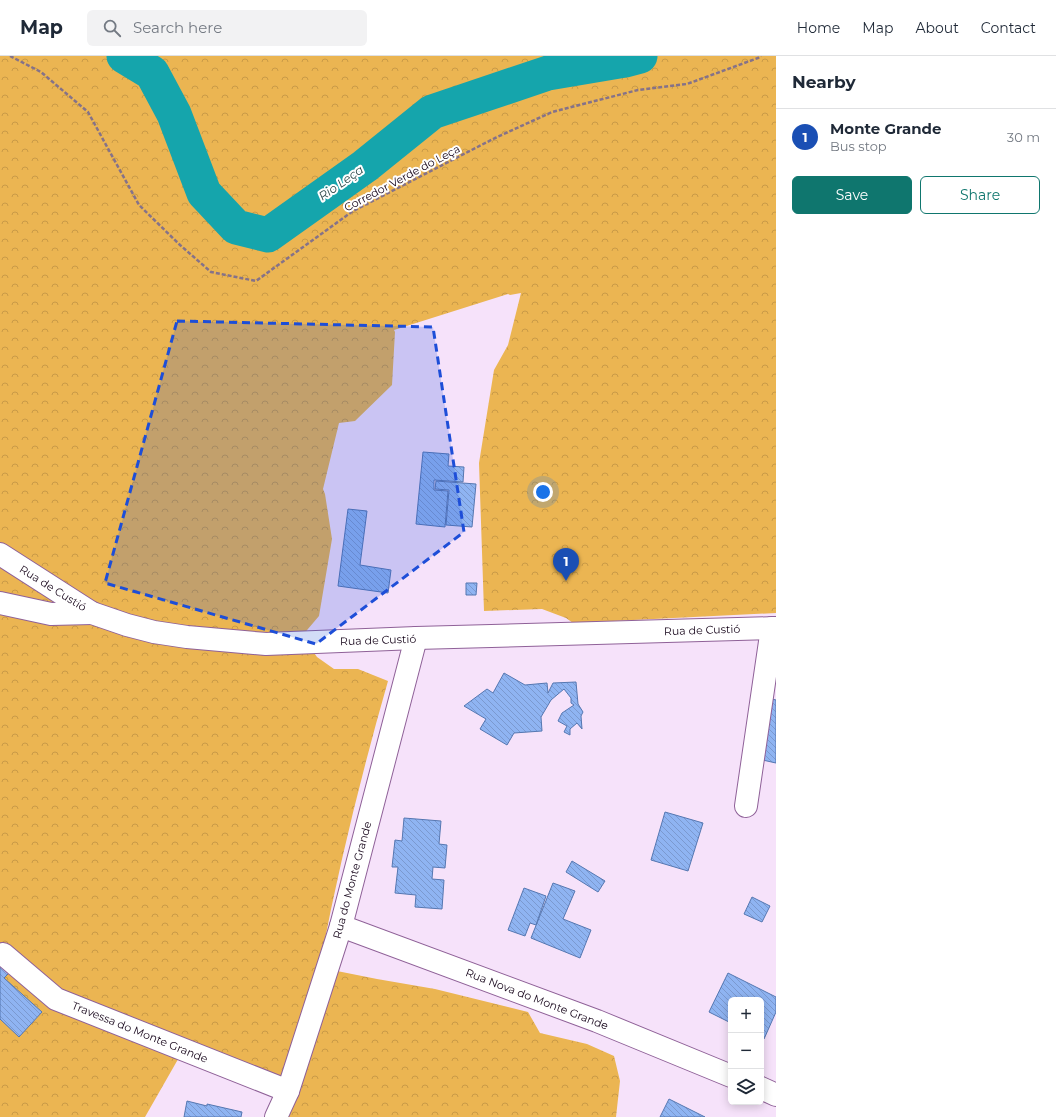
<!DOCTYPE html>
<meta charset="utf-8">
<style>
:root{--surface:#fff;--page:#f2f2f3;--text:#1f2937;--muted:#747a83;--line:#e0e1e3;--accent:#0f766e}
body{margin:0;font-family:Montserrat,sans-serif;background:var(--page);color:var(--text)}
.controls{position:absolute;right:12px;bottom:12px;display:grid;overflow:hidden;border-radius:6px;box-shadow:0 2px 10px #0003}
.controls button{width:36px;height:36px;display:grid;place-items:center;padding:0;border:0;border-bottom:1px solid var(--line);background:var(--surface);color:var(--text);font:20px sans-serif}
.you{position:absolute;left:543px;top:436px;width:14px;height:14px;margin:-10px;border:3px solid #fff;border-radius:50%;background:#1a73e8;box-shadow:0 0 0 6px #1a73e833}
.badge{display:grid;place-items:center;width:26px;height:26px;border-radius:50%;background:var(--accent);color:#fff;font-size:13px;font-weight:700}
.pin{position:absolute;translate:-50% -33px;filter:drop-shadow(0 1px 2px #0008)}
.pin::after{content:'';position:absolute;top:21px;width:14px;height:12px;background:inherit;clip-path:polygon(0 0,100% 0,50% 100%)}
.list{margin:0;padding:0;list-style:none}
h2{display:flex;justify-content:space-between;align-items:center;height:52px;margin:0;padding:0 16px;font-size:17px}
h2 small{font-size:13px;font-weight:400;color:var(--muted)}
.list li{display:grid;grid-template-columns:26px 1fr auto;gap:12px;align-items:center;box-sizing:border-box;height:56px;padding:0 16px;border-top:1px solid var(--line)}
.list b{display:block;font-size:15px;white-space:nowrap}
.list p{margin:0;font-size:13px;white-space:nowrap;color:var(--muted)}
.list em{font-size:13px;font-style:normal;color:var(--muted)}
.actions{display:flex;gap:8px;padding:12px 16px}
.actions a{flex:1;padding:9px 0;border:1px solid var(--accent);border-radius:6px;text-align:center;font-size:14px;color:var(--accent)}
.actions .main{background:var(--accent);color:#fff}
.icon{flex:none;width:22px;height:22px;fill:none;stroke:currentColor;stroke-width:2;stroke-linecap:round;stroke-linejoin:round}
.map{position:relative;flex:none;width:776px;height:1061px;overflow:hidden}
header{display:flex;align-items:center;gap:24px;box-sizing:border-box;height:56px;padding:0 20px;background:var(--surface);border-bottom:1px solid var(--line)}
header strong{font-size:19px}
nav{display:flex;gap:22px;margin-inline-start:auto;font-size:14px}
.search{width:280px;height:36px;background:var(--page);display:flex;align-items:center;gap:10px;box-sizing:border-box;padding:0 14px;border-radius:6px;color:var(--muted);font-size:15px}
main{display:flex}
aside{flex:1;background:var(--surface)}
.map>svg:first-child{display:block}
.forest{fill:url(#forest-crowns)}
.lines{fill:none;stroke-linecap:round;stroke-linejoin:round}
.river{stroke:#15a5ac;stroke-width:35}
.building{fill:url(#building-back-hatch);stroke:#5577b1}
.minor-casing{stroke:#8f6198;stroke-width:24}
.major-casing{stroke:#8f6198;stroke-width:24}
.path{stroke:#857289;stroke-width:2.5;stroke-dasharray:4 2;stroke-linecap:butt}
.minor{stroke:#fff;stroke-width:22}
.major{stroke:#fff;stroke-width:22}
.marked{fill:#1d4ed8;fill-opacity:0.2;stroke:#1d4ed8;stroke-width:3;stroke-dasharray:8 5;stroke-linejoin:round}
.labels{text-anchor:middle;stroke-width:4;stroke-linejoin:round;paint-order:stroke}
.street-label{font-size:11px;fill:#16051a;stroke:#fff}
.water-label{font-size:12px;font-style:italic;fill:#2c4849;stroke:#fff}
</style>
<header>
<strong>Map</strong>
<div class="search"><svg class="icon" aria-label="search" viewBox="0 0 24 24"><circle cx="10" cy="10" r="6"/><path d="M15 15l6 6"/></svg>Search here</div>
<nav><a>Home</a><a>Map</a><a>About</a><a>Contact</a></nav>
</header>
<main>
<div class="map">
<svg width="776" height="1061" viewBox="0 0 776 1061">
<defs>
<pattern id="forest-crowns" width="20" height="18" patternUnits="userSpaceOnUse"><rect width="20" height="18" fill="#ebb552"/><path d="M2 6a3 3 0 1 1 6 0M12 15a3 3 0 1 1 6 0" fill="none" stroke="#c99a47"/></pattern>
<pattern id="building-back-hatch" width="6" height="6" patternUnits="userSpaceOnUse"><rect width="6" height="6" fill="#8fb4f2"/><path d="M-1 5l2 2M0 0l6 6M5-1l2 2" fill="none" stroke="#7b99cf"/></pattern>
</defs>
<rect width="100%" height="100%" fill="#f6e2fa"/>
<path class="forest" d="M0,0h776v557l-203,10 -7,-5 -24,-9 -58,2 -5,-148 15,-93 14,-25 13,-52 -11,2 -2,-1 -114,36 1,2 -3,53 -37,36 -16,2 -16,66 2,5 7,45 -13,77 -17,20 15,21 17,12h24l30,12c-26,91 -49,184 -67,278l16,12 40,8 58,10 93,23 12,21 47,11 27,12 6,25 -4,36h-341l2,-22 -96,-41 -36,63h-145z"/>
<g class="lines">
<path class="river" d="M124,0l28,17 22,41 30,79 32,34 32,8 97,-69 67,-54 116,-39 77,-13 15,-4"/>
</g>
<g class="building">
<path d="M423,396l26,2 -1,12 16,1 -1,15 -29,-2v10l14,1 -3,36 -29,-3z"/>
<path d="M436,425l40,3 -4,43 -26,-2 3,-35 -14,-1z"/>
<path d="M348,453l19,2 -7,54 31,5 -3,23 -50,-7z"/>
<path d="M466,527h11l-1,12h-10z"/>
<path d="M504,617l21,12 22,-2 1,10 5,-10 23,-1 2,22 5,8 -2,4 1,13 -5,-6 -7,6v6l-6,-3 3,-6 -9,-5 4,-8 12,-8 -3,-2v-5l-7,-9 -13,11 -10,17 1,14 -28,2 -7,12 -27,-16 6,-10 -22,-13 23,-17 6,4z"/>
<path d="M772,643l4,1v63l-18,-4z"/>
<path d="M665,756l38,11 -15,48 -37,-11z"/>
<path d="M404,762l37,3 -2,23 8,1 -2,23 -12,-1 -1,12 12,1 -2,29 -27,-2 1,-12 -21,-2 3,-26h-6l3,-27 7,1z"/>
<path d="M572,805l33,20 -7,11 -32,-20z"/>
<path d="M553,827l22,8 -12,28 28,11 -11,28 -49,-20z"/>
<path d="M524,832l22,8 -10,29 -6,-2 -5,13 -17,-6z"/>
<path d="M752,841l18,9 -8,16 -18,-8z"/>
<path d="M0,909l9,8 -5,5 38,34 -23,25 -19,-18z"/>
<path d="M728,917l48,24v15l-12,27 -3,-2v-37h-30v23l-22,-11z"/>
<path d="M669,1043l36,18h-45z"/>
<path d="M187,1045l20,5v-2l35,8 -1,5h-57z"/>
</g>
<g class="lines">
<g class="minor-casing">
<g id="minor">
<path d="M0,547l51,11 41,-1"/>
<path d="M746,750l26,-178"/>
<path d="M341,870l256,95 134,55"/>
<path d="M3,898l53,45 232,92"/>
<path d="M761,1032l15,7"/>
<path d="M276,1061l12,-26 53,-165 75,-288"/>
</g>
</g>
<g class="major-casing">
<path id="major" d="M0,498l92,59 35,12 27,7 33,5 79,7 150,-6 360,-10"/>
</g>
<path class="path" d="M10,0l31,16 47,40 51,93 41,40 31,27 45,9 97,-70 142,-73 57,-26 86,-22 49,-6 71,-26 3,-2"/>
<use href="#minor" class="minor"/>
<use href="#major" class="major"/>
</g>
<path class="marked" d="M177,265l256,6 31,205 -148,112 -211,-61z"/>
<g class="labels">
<g class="street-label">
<text transform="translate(402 122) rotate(-28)" y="4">Corredor Verde do Leça</text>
<text transform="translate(53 532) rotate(32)" y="4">Rua de Custió</text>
<text transform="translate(702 574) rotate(-2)" y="4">Rua de Custió</text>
<text transform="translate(378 584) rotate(-2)" y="4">Rua de Custió</text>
<text transform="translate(352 824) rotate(-75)" y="4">Rua do Monte Grande</text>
<text transform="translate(537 943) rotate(21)" y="4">Rua Nova do Monte Grande</text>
<text transform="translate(140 976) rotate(22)" y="4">Travessa do Monte Grande</text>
</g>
<g class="water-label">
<text transform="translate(341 127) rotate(-35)" y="4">Rio Leça</text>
</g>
</g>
</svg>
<div class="controls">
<button>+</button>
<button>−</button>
<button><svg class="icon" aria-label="layers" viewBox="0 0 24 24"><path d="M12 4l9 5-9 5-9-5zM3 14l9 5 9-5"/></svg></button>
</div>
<div class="you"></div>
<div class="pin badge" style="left:566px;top:525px;background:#1a4fb4">1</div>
</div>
<aside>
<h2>Nearby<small></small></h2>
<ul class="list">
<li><span class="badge" style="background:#1a4fb4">1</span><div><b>Monte Grande</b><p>Bus stop</p></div><em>30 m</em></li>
</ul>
<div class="actions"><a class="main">Save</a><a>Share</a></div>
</aside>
</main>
